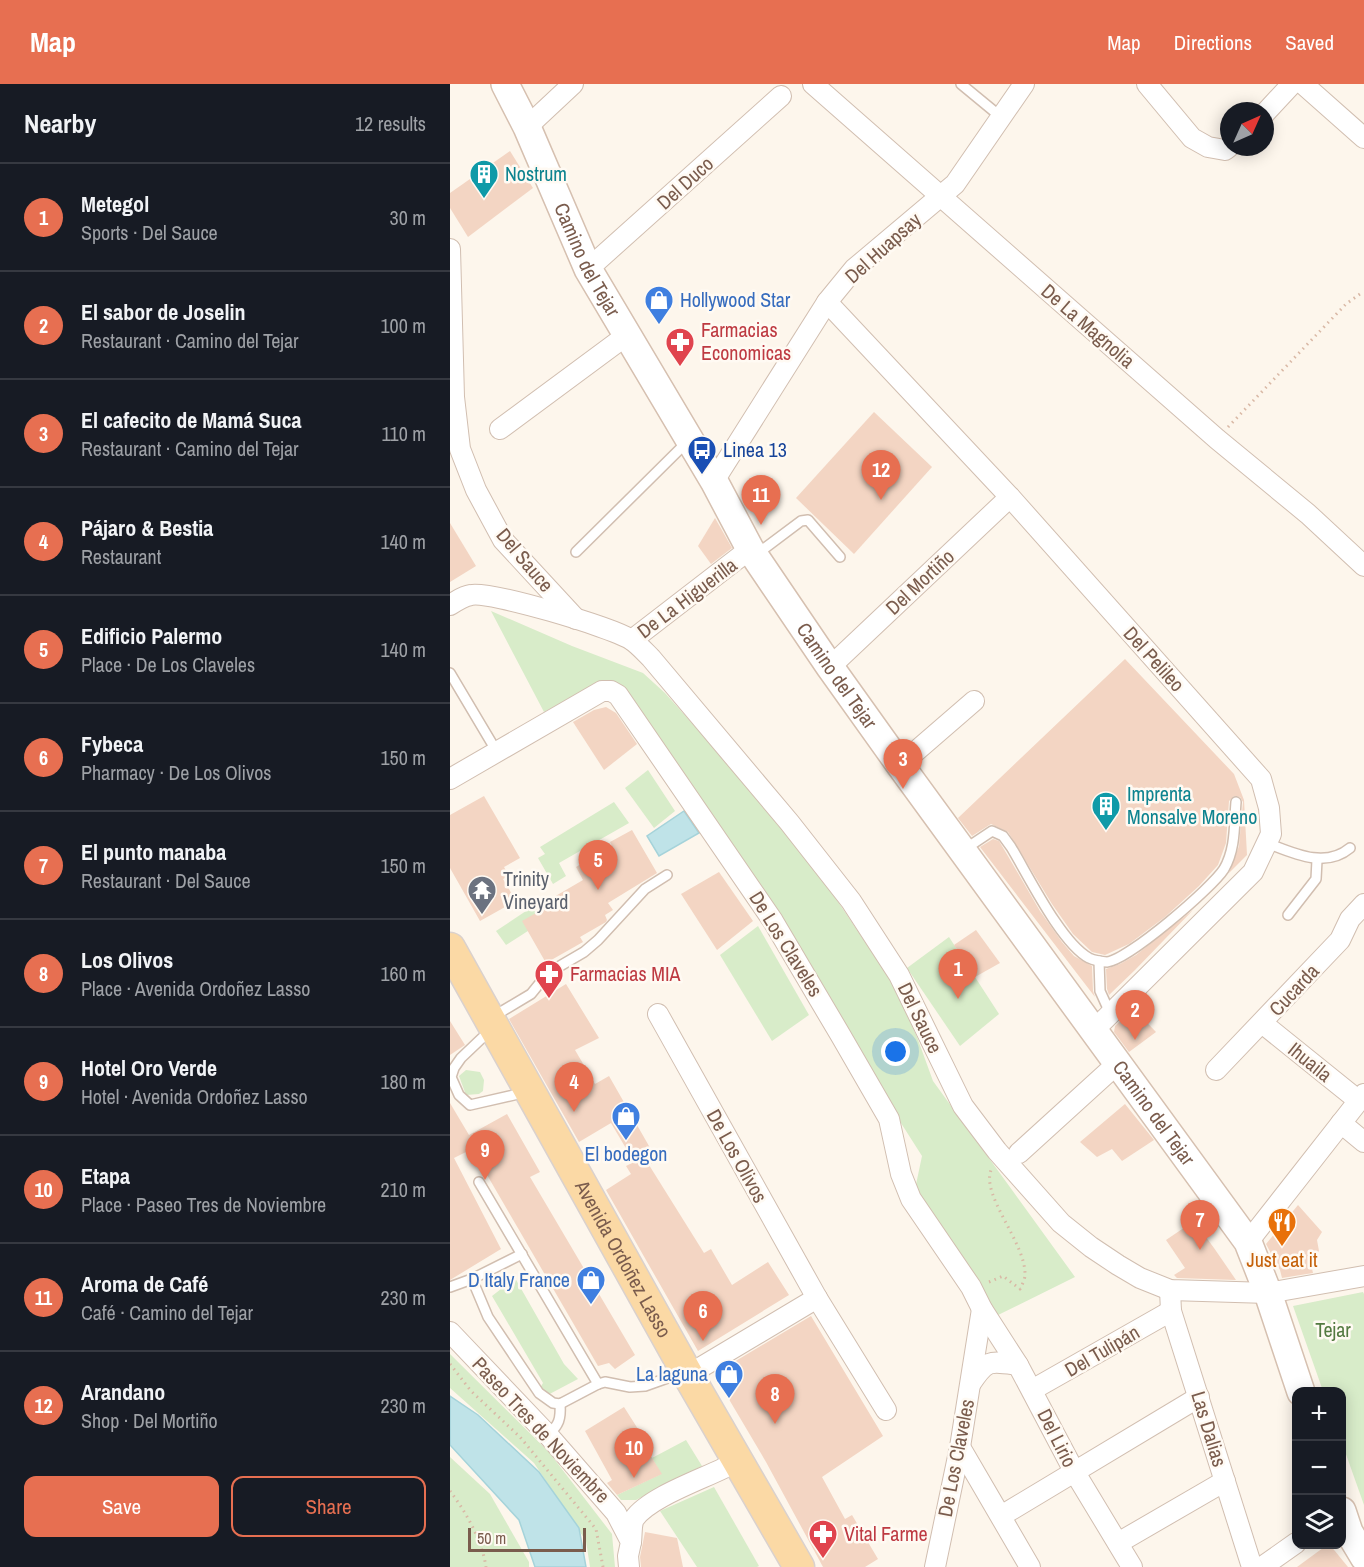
<!DOCTYPE html>
<meta charset="utf-8">
<style>
:root{--surface:#171b24;--page:#242831;--text:#f1f3f6;--muted:#9ea1a6;--line:#363941;--accent:#e76f51}
body{margin:0;font-family:"Archivo Narrow",sans-serif;background:var(--page);color:var(--text)}
.controls{position:absolute;right:18px;bottom:18px;display:grid;overflow:hidden;border-radius:12px;box-shadow:0 3px 15px #0003}
.controls button{width:54px;height:54px;display:grid;place-items:center;padding:0;border:0;border-bottom:2px solid var(--line);background:var(--surface);color:var(--text);font:30px sans-serif}
.compass{position:absolute;left:770px;top:18px;width:54px;height:54px;border-radius:50%;background:var(--surface);box-shadow:0 3px 15px #0003;rotate:45deg}
.scale{position:absolute;left:18px;bottom:15px;width:118px;box-sizing:border-box;padding-left:6px;border:3px solid #7a5c4d;border-top:0;font-size:16px;line-height:21px;white-space:nowrap;color:#7a5c4d;-webkit-text-stroke:4px #fffaf3;paint-order:stroke}
.you{position:absolute;left:446px;top:968px;width:21px;height:21px;margin:-15px;border:4px solid #fff;border-radius:50%;background:#1a73e8;box-shadow:0 0 0 9px #1a73e833}
.badge{display:grid;place-items:center;width:39px;height:39px;border-radius:50%;background:var(--accent);color:#fff;font-size:20px;font-weight:700}
.pin{position:absolute;translate:-50% -50px;filter:drop-shadow(0 2px 3px #0008)}
.pin::after{content:'';position:absolute;top:32px;width:21px;height:18px;background:inherit;clip-path:polygon(0 0,100% 0,50% 100%)}
.list{margin:0;padding:0;list-style:none}
h2{display:flex;justify-content:space-between;align-items:center;height:78px;margin:0;padding:0 24px;font-size:26px}
h2 small{font-size:20px;font-weight:400;color:var(--muted)}
.list li{display:grid;grid-template-columns:39px 1fr auto;gap:18px;align-items:center;box-sizing:border-box;height:108px;padding:0 24px;border-top:2px solid var(--line)}
.list b{display:block;font-size:22px;white-space:nowrap}
.list p{margin:0;font-size:20px;white-space:nowrap;color:var(--muted)}
.list em{font-size:20px;font-style:normal;color:var(--muted)}
.actions{display:flex;gap:12px;padding:18px 24px}
.actions a{flex:1;padding:14px 0;border:2px solid var(--accent);border-radius:12px;text-align:center;font-size:21px;color:var(--accent)}
.actions .main{background:var(--accent);color:#fff}
.icon{flex:none;width:33px;height:33px;fill:none;stroke:currentColor;stroke-width:2;stroke-linecap:round;stroke-linejoin:round}
.map{position:relative;flex:none;width:914px;height:1483px;overflow:hidden}
header{display:flex;align-items:center;gap:36px;box-sizing:border-box;height:84px;padding:0 30px;background:var(--accent);color:#fff}
header strong{font-size:28px}
nav{display:flex;gap:33px;margin-inline-start:auto;font-size:21px}
main{display:flex}
aside{flex:1;background:var(--surface)}
.map>svg:first-child{display:block}
.green{fill:#d8ecc9}
.water{fill:#bfe3e8;stroke:#a5d3da;stroke-width:1.5}
.building{fill:#f3d5c3}
.lines{fill:none;stroke-linecap:round;stroke-linejoin:round}
.lane-casing{stroke:#d1beb0;stroke-width:12}
.street-casing{stroke:#d1beb0;stroke-width:22}
.secondary-casing{stroke:#d6c0b0;stroke-width:30}
.primary-casing{stroke:#dad1cd;stroke-width:33}
.path{stroke:#d9b8a5;stroke-width:3;stroke-dasharray:1.5 4.5;stroke-linecap:butt}
.lane{stroke:#fff;stroke-width:9}
.street{stroke:#fff;stroke-width:20}
.secondary{stroke:#fff;stroke-width:27}
.primary{stroke:#fbd9a5;stroke-width:30}
.labels{text-anchor:middle;stroke-width:5;stroke-linejoin:round;paint-order:stroke}
.culture-label{font-size:20px;fill:#0d838f;stroke:#fffaf3;text-anchor:start}
.street-label{font-size:20px;fill:#7a5c4d;stroke:#fffaf3}
.shop-label{font-size:20px;fill:#366cbe;stroke:#fffaf3;text-anchor:end}
.health-label{font-size:20px;fill:#be3a42;stroke:#fffaf3;text-anchor:start}
.transit-label{font-size:20px;fill:#164399;stroke:#fffaf3;text-anchor:start}
.worship-label{font-size:20px;fill:#5b616d;stroke:#fffaf3;text-anchor:start}
.food-label{font-size:20px;fill:#c56008;stroke:#fffaf3}
.park-label{font-size:20px;fill:#537a41;stroke:#fffaf3}
</style>
<header>
<strong>Map</strong>
<nav><a>Map</a><a>Directions</a><a>Saved</a></nav>
</header>
<main>
<aside>
<h2>Nearby<small>12 results</small></h2>
<ul class="list">
<li><span class="badge">1</span><div><b>Metegol</b><p>Sports · Del Sauce</p></div><em>30 m</em></li>
<li><span class="badge">2</span><div><b>El sabor de Joselin</b><p>Restaurant · Camino del Tejar</p></div><em>100 m</em></li>
<li><span class="badge">3</span><div><b>El cafecito de Mamá Suca</b><p>Restaurant · Camino del Tejar</p></div><em>110 m</em></li>
<li><span class="badge">4</span><div><b>Pájaro &amp; Bestia</b><p>Restaurant</p></div><em>140 m</em></li>
<li><span class="badge">5</span><div><b>Edificio Palermo</b><p>Place · De Los Claveles</p></div><em>140 m</em></li>
<li><span class="badge">6</span><div><b>Fybeca</b><p>Pharmacy · De Los Olivos</p></div><em>150 m</em></li>
<li><span class="badge">7</span><div><b>El punto manaba</b><p>Restaurant · Del Sauce</p></div><em>150 m</em></li>
<li><span class="badge">8</span><div><b>Los Olivos</b><p>Place · Avenida Ordoñez Lasso</p></div><em>160 m</em></li>
<li><span class="badge">9</span><div><b>Hotel Oro Verde</b><p>Hotel · Avenida Ordoñez Lasso</p></div><em>180 m</em></li>
<li><span class="badge">10</span><div><b>Etapa</b><p>Place · Paseo Tres de Noviembre</p></div><em>210 m</em></li>
<li><span class="badge">11</span><div><b>Aroma de Café</b><p>Café · Camino del Tejar</p></div><em>230 m</em></li>
<li><span class="badge">12</span><div><b>Arandano</b><p>Shop · Del Mortiño</p></div><em>230 m</em></li>
</ul>
<div class="actions"><a class="main">Save</a><a>Share</a></div>
</aside>
<div class="map">
<svg width="914" height="1483" viewBox="0 0 914 1483">
<rect width="100%" height="100%" fill="#fdf6ec"/>
<g class="green">
<path d="M41,527l81,35 71,27 22,20 84,94 73,91 70,104 25,55 16,44 142,196 -79,39 -82,-122 8,-38 -296,-464 -27,-9 -55,29z"/>
<path d="M198,686l27,41 -21,17 -29,-40z"/>
<path d="M164,718l15,21 -70,40 7,13 -13,8 -15,-26 7,-4 -5,-7z"/>
<path d="M97,813l9,16 -50,32 -10,-14z"/>
<path d="M308,842l51,89 -37,26 -52,-86z"/>
<path d="M499,853l50,77 -39,32 -53,-78z"/>
<path d="M16,986l14,2 4,8 -1,11 -4,3 -13,1 -7,-19z"/>
<path d="M65,1194l49,86 14,15 -36,19 -5,-5 6,-10 -51,-87z"/>
<path d="M913,1208l1,2v211l-22,-62v-51l-19,-1 -30,-85z"/>
<path d="M0,1270l98,97 64,83 3,33h-25l-4,-26 -52,-78 -84,-75z"/>
<path d="M236,1356l16,26 -66,34h-15l-4,-5 44,-21 -9,-16z"/>
<path d="M0,1373l40,37 39,68v5h-79z"/>
<path d="M264,1403l45,79 -2,1h-60l-37,-56z"/>
</g>
<g class="water">
<path d="M234,727l15,22 -40,23 -12,-20z"/>
<path d="M0,1312l28,19 61,57 40,56 7,39h-51l-16,-47 -69,-75z"/>
</g>
<g class="building">
<path d="M60,67l23,37 -65,49 -18,-29v-15z"/>
<path d="M424,328l58,55 -78,87 -58,-56z"/>
<path d="M265,434l17,30 -21,16 -13,-18z"/>
<path d="M0,439l26,43 -26,16z"/>
<path d="M675,575l109,115 10,26 3,55 -18,18 10,-27 4,-44 -3,-5 -6,-1 -5,5 -3,42 -8,22 -19,21 -34,31 -36,27 -24,11 -13,-3 -19,-18 -21,-30 -44,-72 -17,-8 -19,12 -14,-18z"/>
<path d="M156,623l10,6 21,31 -33,26 -31,-48 21,-12z"/>
<path d="M34,712l36,62 -16,9 5,9 -6,3 13,22 -36,20 -30,-53v-53z"/>
<path d="M182,746l25,43 -49,30 5,7 -8,5 2,5 -1,2 -26,15 3,5 -37,21 -24,-42 28,-16 -3,-4 36,-21 -7,-13 36,-21 -2,-4z"/>
<path d="M543,755l6,2 6,10 35,60 22,31 12,14 18,10 1,25 2,6 -115,-150z"/>
<path d="M269,788l34,49 -36,29 -36,-56z"/>
<path d="M743,826l-58,60 -26,25 -2,-6 -1,-20 14,-5 16,-9z"/>
<path d="M526,846l24,33 -25,14 -21,-32z"/>
<path d="M116,900l33,54 -24,12 20,34 14,-8 48,84 -8,5 55,88 7,-4 21,36 36,-23 21,33 -91,56 -92,-161 25,-16 -5,-8 8,-4 -23,-39 -32,19 -70,-123z"/>
<path d="M683,924l23,24 -27,20 -15,-20 1,-6z"/>
<path d="M0,937l15,24 -15,10z"/>
<path d="M0,1019l19,32 38,-21 33,58 -10,5 105,178 -20,14 -6,-6 -11,3 -126,-217 -18,9 47,91 -51,31z"/>
<path d="M675,1020l29,36 -32,21 -10,-12 -15,8 -17,-15z"/>
<path d="M848,1121l24,27 -5,8 2,11 -9,9 3,13 -31,5 -2,-8 -14,-26z"/>
<path d="M744,1137l20,27 22,32 -59,-2 -3,-3 11,-7 -19,-28z"/>
<path d="M361,1232l72,120 -61,41 23,42 7,-4 26,44 -13,8h-42l-57,-105 -52,-88z"/>
<path d="M174,1323l28,44 -3,2 13,21 -45,21 -10,-12 5,-3 -27,-49z"/>
<path d="M195,1448l32,6 6,29h-42l-1,-10z"/>
<path d="M877,1461h3l18,22h-51z"/>
</g>
<g class="lines">
<g class="lane-casing">
<g id="lane">
<path d="M511,0l40,33"/>
<path d="M126,468l112,-111"/>
<path d="M307,470l44,-33 7,-1 32,37"/>
<path d="M0,589l47,79"/>
<path d="M817,759c26,10 58,26 83,5"/>
<path d="M515,765l27,-18 11,5 8,11c17,28 50,96 78,111 4,2 13,4 18,4 21,-2 105,-74 117,-93 12,-21 10,-44 12,-67"/>
<path d="M838,831l28,-36 1,-19"/>
<path d="M649,877l1,30 10,22"/>
<path d="M44,932l37,-22 17,-21 36,-21 14,-12 47,-51 22,-14"/>
<path d="M32,954l-21,20 -7,10 -3,9 8,18 11,10 44,-10"/>
<path d="M29,1098l119,202"/>
<path d="M22,1195l16,38 51,76 14,10 7,1 38,-20 7,-2 25,5 15,-1 28,-10"/>
<path d="M0,1203l22,-8 50,-25"/>
<path d="M98,1351c11,-10 13,-16 12,-31"/>
</g>
</g>
<g class="street-casing">
<g id="street">
<path d="M363,0l404,355 91,75 56,52"/>
<path d="M697,0l45,54 16,9 17,3 4,-3"/>
<path d="M853,0l61,54"/>
<path d="M815,29l27,-29"/>
<path d="M77,43l46,-43"/>
<path d="M0,165l4,148 6,52 16,41 27,50 73,79"/>
<path d="M138,185l193,-173"/>
<path d="M377,218l183,195 251,282 8,29 2,26 -18,38 -159,158"/>
<path d="M50,345l127,-94"/>
<path d="M264,397l113,-179 27,-33 101,-85 69,-100"/>
<path d="M0,521c6,-4 14,-9 21,-10 20,-4 139,32 159,44 8,5 15,13 21,19l138,164 62,79 48,74 64,131 34,45 64,72 30,24 27,18 22,13 30,12 98,3 96,-17"/>
<path d="M182,556l118,-91"/>
<path d="M380,583l180,-170"/>
<path d="M450,681l74,-64"/>
<path d="M0,695l152,-88h9l7,4 155,226 68,115 48,83 12,55 10,25 60,88 11,22 36,56 56,106 58,96"/>
<path d="M208,930l159,284 69,112"/>
<path d="M812,939l97,78"/>
<path d="M766,986l124,-130 10,-21 14,-15"/>
<path d="M891,1039l23,19"/>
<path d="M569,1069l99,-90"/>
<path d="M798,1158l116,-148"/>
<path d="M720,1206l1,21 81,256"/>
<path d="M0,1248l98,103 68,78 15,29 -3,14 1,11"/>
<path d="M238,1291l129,-77"/>
<path d="M521,1299c16,-24 19,-22 47,-18"/>
<path d="M582,1306l139,-79"/>
<path d="M510,1363l70,120"/>
<path d="M551,1432l198,-119"/>
<path d="M181,1458c1,-7 0,-17 3,-23 14,-21 66,-39 90,-51"/>
<path d="M668,1459l107,-62"/>
<path d="M485,1483l25,-120 22,-138"/>
<path d="M812,1483l34,-24"/>
</g>
</g>
<g class="secondary-casing">
<g id="secondary">
<path id="s1" d="M55,0l22,43 61,142 126,212 36,68 80,118 70,98 348,477 20,51 33,99"/>
<path d="M892,1427l7,21 15,25"/>
</g>
</g>
<g class="primary-casing">
<g id="primary">
<path id="s2" d="M0,864l238,427 111,192"/>
</g>
</g>
<g class="path">
<path d="M778,343l118,-123 14,-10h4"/>
<path d="M539,1198l14,-6 17,13c2,-4 5,-10 5,-14 1,-32 -44,-79 -34,-105"/>
<path d="M0,1280l21,27 49,46 76,92 7,38"/>
<path d="M0,1407c16,21 32,49 36,76"/>
</g>
<use href="#lane" class="lane"/>
<use href="#street" class="street"/>
<use href="#secondary" class="secondary"/>
<use href="#primary" class="primary"/>
</g>
<defs>
<g id="building-pin" transform="scale(1.5)"><path d="M0 17L-7.5 6A9.5 9.5 0 1 1 7.5 6Z" fill="#0f9aa8" stroke="#fffaf3"/><path d="M-4-6H4V6H1V3H-1V6H-4ZM-2.5-4.3h1.7v1.8h-1.7ZM.8-4.3h1.7v1.8H.8ZM-2.5-1h1.7V.8h-1.7ZM.8-1h1.7V.8H.8Z" fill="#fff"/></g>
<g id="shop-pin" transform="scale(1.5)"><path d="M0 17L-7.5 6A9.5 9.5 0 1 1 7.5 6Z" fill="#3f7fe0" stroke="#fffaf3"/><path d="M-5-2.5h2.3a2.7 3.5 0 0 1 5.4 0H5L5.5 6h-11ZM-1.5-2.5h3a1.5 2.3 0 0 0-3 0Z" fill="#fff"/></g>
<g id="pharmacy-pin" transform="scale(1.5)"><path d="M0 17L-7.5 6A9.5 9.5 0 1 1 7.5 6Z" fill="#e0444e" stroke="#fffaf3"/><path d="M-2-6h4v4h4v4h-4v4h-4v-4h-4v-4h4Z" fill="#fff"/></g>
<g id="bus-pin" transform="scale(1.5)"><path d="M0 17L-7.5 6A9.5 9.5 0 1 1 7.5 6Z" fill="#1a4fb4" stroke="#fffaf3"/><path d="M-5-6H5V4H4V6H2V4H-2V6H-4V4H-5ZM-3.5-4V0h7V-4ZM-3.5 1.2v1.5H-2V1.2ZM2 1.2v1.5H3.5V1.2Z" fill="#fff"/></g>
<g id="temple-pin" transform="scale(1.5)"><path d="M0 17L-7.5 6A9.5 9.5 0 1 1 7.5 6Z" fill="#6b7280" stroke="#fffaf3"/><path d="M0-6L5-2H3V0L6.5 2.5H4V6H1.5V3h-3V6H-4V2.5H-6.5L-3 0V-2H-5Z" fill="#fff"/></g>
<g id="restaurant-pin" transform="scale(1.5)"><path d="M0 17L-7.5 6A9.5 9.5 0 1 1 7.5 6Z" fill="#e8710a" stroke="#fffaf3"/><path d="M-5-6h1v4h1v-4h1v4h1v-4h1v5L-1.5 .5V6h-2V.5L-5-1ZM5-6V6H3V1.5H1.5Q1.5-4 5-6Z" fill="#fff"/></g>
</defs>
<g fill-rule="evenodd">
<use href="#building-pin" x="34" y="90"/>
<use href="#shop-pin" x="209" y="216"/>
<use href="#pharmacy-pin" x="230" y="258"/>
<use href="#bus-pin" x="252" y="366"/>
<use href="#building-pin" x="656" y="722"/>
<use href="#temple-pin" x="32" y="806"/>
<use href="#pharmacy-pin" x="99" y="890"/>
<use href="#shop-pin" x="176" y="1032"/>
<use href="#restaurant-pin" x="832" y="1138"/>
<use href="#shop-pin" x="141" y="1196"/>
<use href="#shop-pin" x="279" y="1290"/>
<use href="#pharmacy-pin" x="373" y="1450"/>
</g>
<g class="labels">
<g class="culture-label">
<text x="55" y="97">Nostrum</text>
<text x="677" y="717">Imprenta<tspan x="677" dy="23">Monsalve Moreno</tspan></text>
</g>
<g class="street-label">
<text transform="translate(235 99) rotate(-42)" y="7">Del Duco</text>
<text transform="translate(433 164) rotate(-42)" y="7">Del Huapsay</text>
<text dy="7" stroke="none"><textPath href="#s1" startOffset="194">Camino del Tejar</textPath></text>
<text transform="translate(638 242) rotate(41)" y="7">De La Magnolia</text>
<text transform="translate(75 476) rotate(50)" y="7">Del Sauce</text>
<text transform="translate(470 498) rotate(-43)" y="7">Del Mortiño</text>
<text transform="translate(237 514) rotate(-37)" y="7">De La Higuerilla</text>
<text transform="translate(704 575) rotate(48)" y="7">Del Pelileo</text>
<text dy="7" stroke="none"><textPath href="#s1" startOffset="680">Camino del Tejar</textPath></text>
<text transform="translate(336 860) rotate(58)" y="7">De Los Claveles</text>
<text transform="translate(844 906) rotate(-47)" y="7">Cucarda</text>
<text transform="translate(470 934) rotate(64)" y="7">Del Sauce</text>
<text transform="translate(860 978) rotate(39)" y="7">Ihuaila</text>
<text dy="7" stroke="none"><textPath href="#s1" startOffset="1220">Camino del Tejar</textPath></text>
<text transform="translate(287 1072) rotate(61)" y="7">De Los Olivos</text>
<text dy="7" stroke="none"><textPath href="#s2" startOffset="356">Avenida Ordoñez Lasso</textPath></text>
<text transform="translate(652 1267) rotate(-30)" y="7">Del Tulipán</text>
<text transform="translate(759 1345) rotate(73)" y="7">Las Dalias</text>
<text transform="translate(91 1346) rotate(47)" y="7">Paseo Tres de Noviembre</text>
<text transform="translate(607 1354) rotate(63)" y="7">Del Lirio</text>
<text transform="translate(506 1374) rotate(-79)" y="7">De Los Claveles</text>
</g>
<g class="shop-label">
<text x="230" y="223" text-anchor="start">Hollywood Star</text>
<text x="176" y="1077" text-anchor="middle">El bodegon</text>
<text x="120" y="1203">D Italy France</text>
<text x="258" y="1297">La laguna</text>
</g>
<g class="health-label">
<text x="251" y="253">Farmacias<tspan x="251" dy="23">Economicas</tspan></text>
<text x="120" y="897">Farmacias MIA</text>
<text x="394" y="1457">Vital Farme</text>
</g>
<g class="transit-label">
<text x="273" y="373">Linea 13</text>
</g>
<g class="worship-label">
<text x="53" y="802">Trinity<tspan x="53" dy="23">Vineyard</tspan></text>
</g>
<g class="food-label">
<text x="832" y="1183">Just eat it</text>
</g>
<g class="park-label">
<text x="883" y="1253">Tejar</text>
</g>
</g>
</svg>
<div class="controls">
<button>+</button>
<button>−</button>
<button><svg class="icon" aria-label="layers" viewBox="0 0 24 24"><path d="M12 4l9 5-9 5-9-5zM3 14l9 5 9-5"/></svg></button>
</div>
<svg class="compass" viewBox="-18 -18 36 36"><path d="M0-13l5 13h-10z" fill="#e53935"/><path d="M0 13l5-13h-10z" fill="#9ea1a6"/></svg>
<div class="scale">50 m</div>
<div class="you"></div>
<div class="pin badge" style="left:508px;top:915px">1</div>
<div class="pin badge" style="left:685px;top:956px">2</div>
<div class="pin badge" style="left:453px;top:705px">3</div>
<div class="pin badge" style="left:124px;top:1028px">4</div>
<div class="pin badge" style="left:148px;top:806px">5</div>
<div class="pin badge" style="left:253px;top:1257px">6</div>
<div class="pin badge" style="left:750px;top:1166px">7</div>
<div class="pin badge" style="left:325px;top:1340px">8</div>
<div class="pin badge" style="left:35px;top:1096px">9</div>
<div class="pin badge" style="left:184px;top:1394px">10</div>
<div class="pin badge" style="left:311px;top:441px">11</div>
<div class="pin badge" style="left:431px;top:416px">12</div>
</div>
</main>
